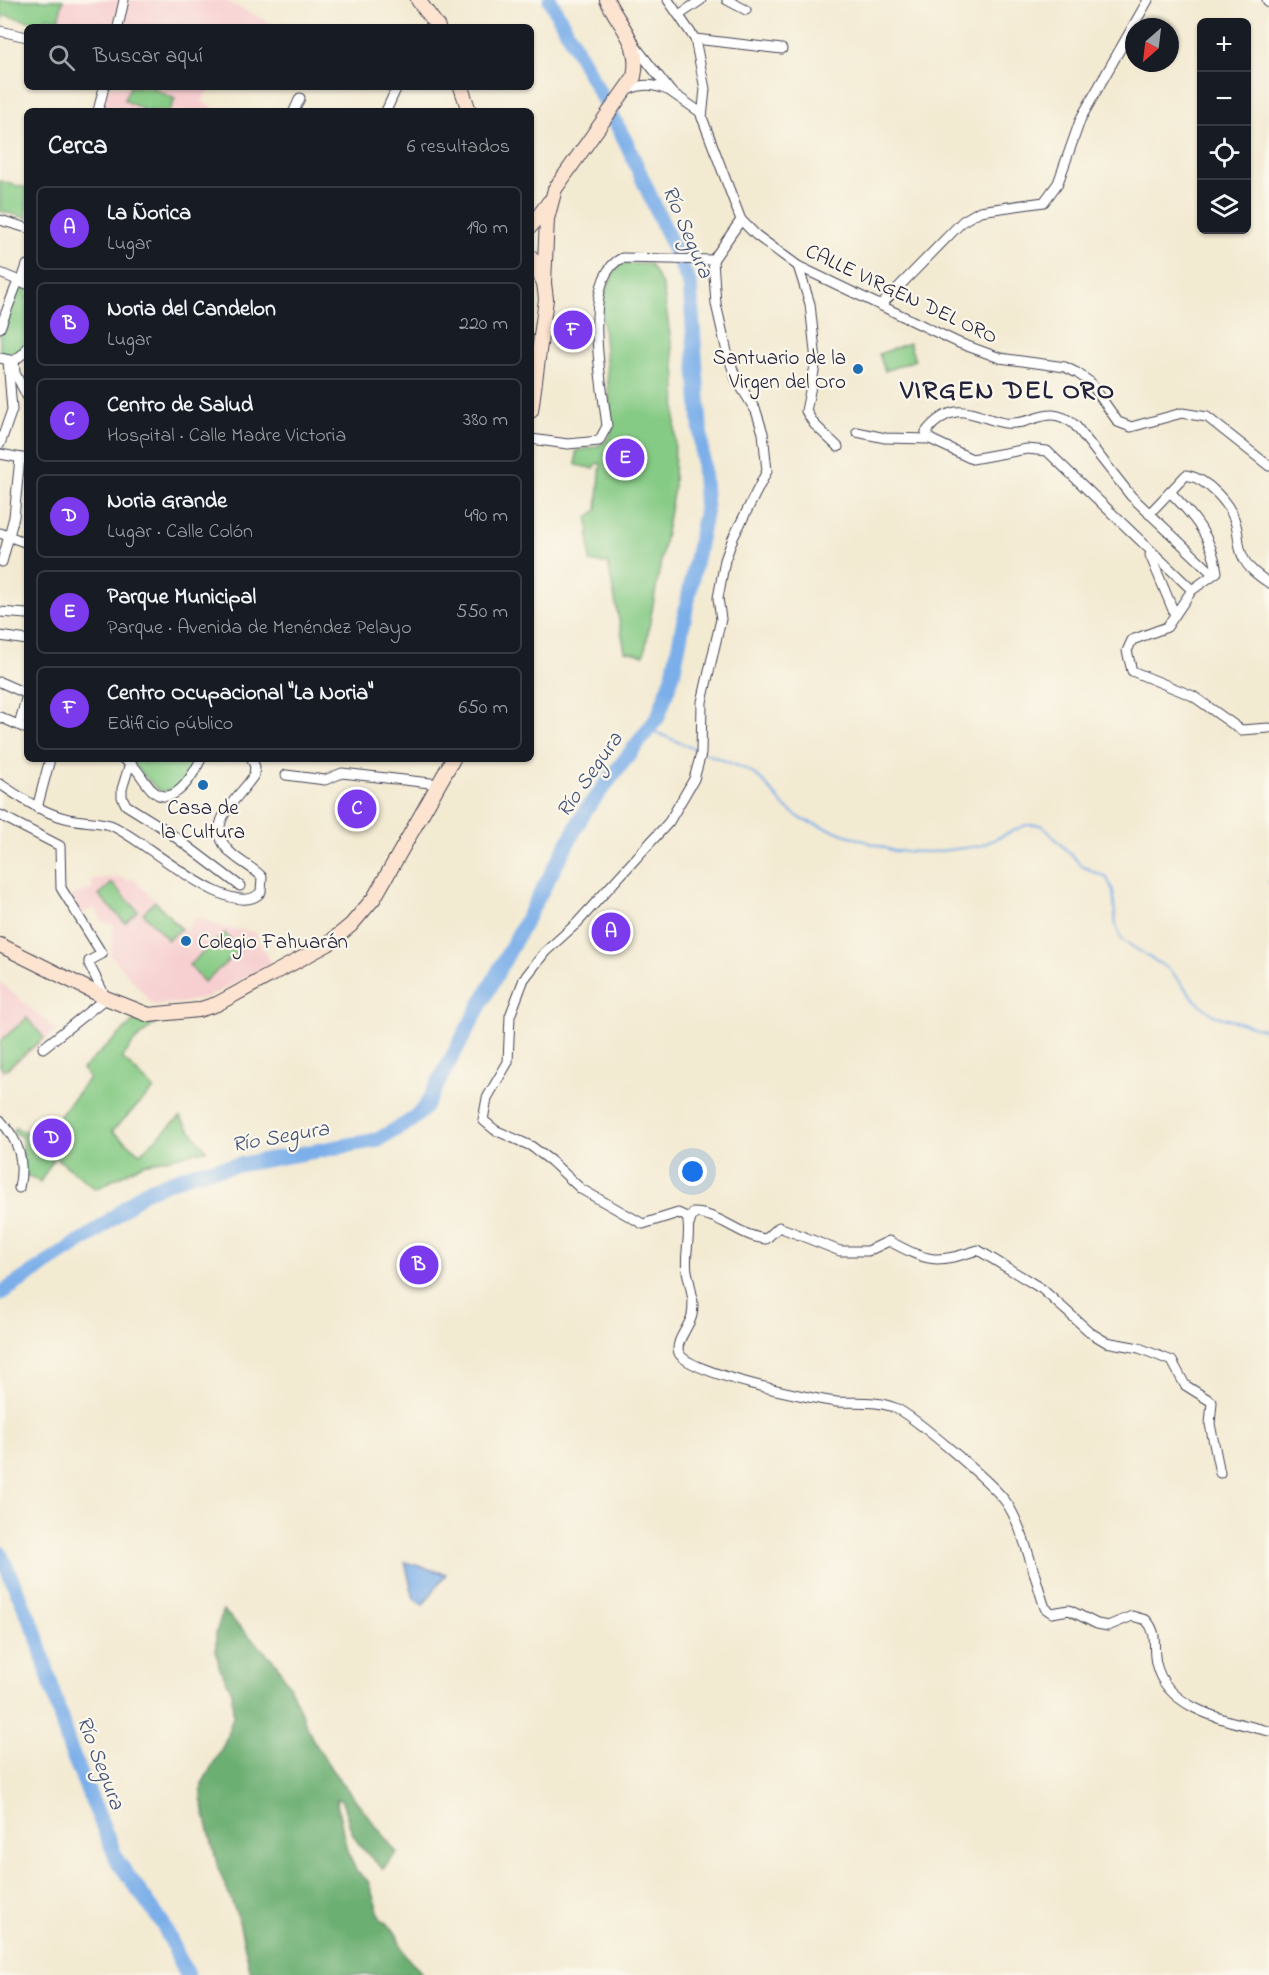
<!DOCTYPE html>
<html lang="es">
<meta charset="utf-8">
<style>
:root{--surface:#171b24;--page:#242831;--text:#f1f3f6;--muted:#9ea1a6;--line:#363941;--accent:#7c3aed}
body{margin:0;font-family:"Indie Flower",sans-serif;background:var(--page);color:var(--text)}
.controls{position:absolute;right:18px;top:18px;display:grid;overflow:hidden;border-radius:9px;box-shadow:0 2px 4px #0004}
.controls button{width:54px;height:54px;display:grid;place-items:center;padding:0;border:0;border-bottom:2px solid var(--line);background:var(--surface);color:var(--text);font:30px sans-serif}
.compass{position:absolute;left:1125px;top:18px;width:54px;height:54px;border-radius:50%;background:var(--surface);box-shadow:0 2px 4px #0004;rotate:208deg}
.you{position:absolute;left:693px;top:1172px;width:21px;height:21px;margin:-15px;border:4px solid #fff;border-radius:50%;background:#1a73e8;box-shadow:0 0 0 9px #1a73e833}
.badge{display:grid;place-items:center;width:39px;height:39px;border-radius:50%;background:var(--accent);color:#fff;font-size:20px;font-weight:700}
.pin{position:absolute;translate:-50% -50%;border:3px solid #fff;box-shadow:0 2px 6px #0006}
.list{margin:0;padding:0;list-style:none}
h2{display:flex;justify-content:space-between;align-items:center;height:78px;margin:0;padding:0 24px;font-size:26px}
h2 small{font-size:20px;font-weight:400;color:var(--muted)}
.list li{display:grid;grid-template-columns:39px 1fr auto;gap:18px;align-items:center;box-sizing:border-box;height:84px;margin:0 12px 12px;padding:0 12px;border:2px solid var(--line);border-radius:9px}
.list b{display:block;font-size:22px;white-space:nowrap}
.list p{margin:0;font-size:20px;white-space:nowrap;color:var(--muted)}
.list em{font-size:20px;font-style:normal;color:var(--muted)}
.icon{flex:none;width:33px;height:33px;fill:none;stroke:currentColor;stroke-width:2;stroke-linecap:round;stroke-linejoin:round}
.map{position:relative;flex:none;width:1269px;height:1975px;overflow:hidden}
.search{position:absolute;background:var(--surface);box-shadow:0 2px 4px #0004;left:24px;top:24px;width:510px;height:66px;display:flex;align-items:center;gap:15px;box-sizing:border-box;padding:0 21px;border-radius:9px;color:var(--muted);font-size:22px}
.panel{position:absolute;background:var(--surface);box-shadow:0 2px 4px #0004;left:24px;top:108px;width:510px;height:654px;border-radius:9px}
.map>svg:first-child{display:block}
.built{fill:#f7cfd0}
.green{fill:#86cb85;stroke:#547660;stroke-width:1.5}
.forest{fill:#6caf72;stroke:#476856;stroke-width:1.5}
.water{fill:#7cafe9;stroke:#4f6892;stroke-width:1.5}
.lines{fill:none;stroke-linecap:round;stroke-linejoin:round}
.stream{stroke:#7cafe9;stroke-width:2}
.river{stroke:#7cafe9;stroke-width:15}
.street-casing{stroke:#414052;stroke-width:11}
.secondary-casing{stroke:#414052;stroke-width:16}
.street{stroke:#fff;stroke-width:9}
.secondary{stroke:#fde4d1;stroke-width:14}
.poi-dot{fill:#1f6fb2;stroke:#fbf7ec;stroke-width:2}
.labels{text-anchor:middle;stroke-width:4.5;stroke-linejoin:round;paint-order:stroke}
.street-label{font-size:21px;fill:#22223b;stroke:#fbf7ec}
.poi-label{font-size:21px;fill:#22223b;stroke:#fbf7ec;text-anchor:end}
.water-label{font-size:22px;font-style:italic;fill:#425378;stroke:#fbf7ec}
.district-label{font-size:27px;font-weight:bold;letter-spacing:1.5px;fill:#22223b;stroke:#fbf7ec}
</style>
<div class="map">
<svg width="1269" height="1975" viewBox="0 0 1269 1975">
<rect width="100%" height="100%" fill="#fbf7ec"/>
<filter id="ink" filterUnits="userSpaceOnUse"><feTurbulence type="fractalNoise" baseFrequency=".0167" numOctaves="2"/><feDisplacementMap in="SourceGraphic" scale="12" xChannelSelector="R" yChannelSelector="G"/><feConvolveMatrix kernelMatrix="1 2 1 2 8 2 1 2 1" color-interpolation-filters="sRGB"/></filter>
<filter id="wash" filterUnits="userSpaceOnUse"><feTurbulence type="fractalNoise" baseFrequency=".008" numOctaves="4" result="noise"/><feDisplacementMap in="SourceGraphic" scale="24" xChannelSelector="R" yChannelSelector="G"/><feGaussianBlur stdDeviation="1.35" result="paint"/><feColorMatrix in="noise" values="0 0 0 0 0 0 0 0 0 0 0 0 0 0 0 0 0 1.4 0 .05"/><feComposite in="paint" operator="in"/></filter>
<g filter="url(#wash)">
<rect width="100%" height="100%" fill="#f3ead2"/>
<g class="built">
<path d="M63,0h56l-6,27h-57z"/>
<path d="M129,0h95l54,27h-155z"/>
<path d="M108,87h101l-7,15 17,9h-117z"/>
<path d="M121,877l9,4 2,-3 54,53 10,-14 29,11 31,4 2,9 14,23 -64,33 -27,6 -28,2 -42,-50 3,-31 -10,-1 -10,-16 -12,7 -11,-18 22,-7 -2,-10z"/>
<path d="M0,982l57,49 -57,45z"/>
</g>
<g class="green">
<path d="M0,0h63l-5,20 -11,-3 -5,7 -38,-9 -4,8z"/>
<path d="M130,87h21l24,12 -6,12h-23l-22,-11z"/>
<path d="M0,181l27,7v30l-27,-7z"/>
<path d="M622,264h28l13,23 13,89 -2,112 -30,167 -19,-4 -17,-88 -18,-1 -2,-45 9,-7 4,-47 -5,1 -2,5 -18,-4v-14c15,-4 30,-3 36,-20l-11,-128 14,-33z"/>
<path d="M18,281l9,3v63l-13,14 -14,-3v-30z"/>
<path d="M909,343l6,17 -30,11 -6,-17z"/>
<path d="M128,759h61l5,4 -15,25 -19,4z"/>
<path d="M112,883l26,28 -13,12 -26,-28z"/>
<path d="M155,901l26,28 -13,11 -25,-27z"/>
<path d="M225,933l15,18 -36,31 -15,-17z"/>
<path d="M27,1018l17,20 -40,33 -4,-5v-25z"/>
<path d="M135,1020l20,3 -21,19 -12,16 32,31 -42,42 28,22 40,-36 26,33 -63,14 -47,25 -41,-32 -15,25 -17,-8 -1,-37 -9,-5 2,-4 28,10 46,-60 -7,-9z"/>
</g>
<path class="forest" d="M223,1610l53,53 13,22 23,53 20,32 65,83 -14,16c-11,-11 -25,-22 -31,-37 -5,-11 -6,-22 -11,-32l-5,-1 11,52 9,19 12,11 13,39c24,14 14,25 29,41 5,6 9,6 12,14h-141l-14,-5 -16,4 -13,-57 -20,-49 -17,-70 1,-14 22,-40 9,-27 -1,-25 -13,-26 -3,-17v-16z"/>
<path class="water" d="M405,1562l41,12 -23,31 -9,-6z"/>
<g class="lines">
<g class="stream">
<path d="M648,729l51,22"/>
<path d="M705,753l43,17 13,9 24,28 18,13 91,31 37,1 49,-6 46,-21h16l40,41 25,12 6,13 3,35 6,14 48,30 24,29 19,16 56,16"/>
<path d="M1269,882v1"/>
</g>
<g class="river">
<path d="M0,1294l98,-64 46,-38 49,-19 184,-33 32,-18 15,-13 161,-298 73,-94 15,-43 33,-165 -16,-224 -64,-143 -76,-142"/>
<path d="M0,1553l36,80 33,113 49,116 45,62 24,51"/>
</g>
</g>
</g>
<g filter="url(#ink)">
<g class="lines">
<g class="street-casing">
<g id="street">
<path d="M668,0l27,39 10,50 -3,29"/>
<path d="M727,0l19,10"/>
<path d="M1267,0l2,3"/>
<path d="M679,15l22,-15"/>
<path d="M118,27l6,-27"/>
<path d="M0,31l27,6"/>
<path d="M695,39l87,10"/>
<path d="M635,46l36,46 29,20 41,108 15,15 42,31 161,77 41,15 65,9 12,6 13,9 28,40 13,5 51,-14 25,4 62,49"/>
<path d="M627,90c17,-7 26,-6 43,1"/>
<path d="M98,111l6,-24"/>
<path d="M294,111l6,-13"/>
<path d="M386,111l11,-24"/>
<path d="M0,220l27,8"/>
<path d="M713,260l3,44 11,48 9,27 20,32 7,22 4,38 -34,67 -8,22 -7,38 3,21 -19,83 -1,52 -7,25 -25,43 -92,101 -32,29 -21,27 -14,37 -2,46 -21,36 -4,22 12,10 36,16 20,15 30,28 62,35 35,-11 9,4c5,17 -3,36 0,54 3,16 8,28 5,44 -2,11 -18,27 -13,38 8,20 133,46 158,49 19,1 39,-2 58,6 19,8 98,76 111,94 17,24 29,77 39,106l7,5 17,-3 28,14 11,2 24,-10 14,4c13,14 6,26 10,43 10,48 74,58 113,68"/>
<path d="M713,260l28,-40"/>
<path d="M798,266l12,38 6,57 -10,50 8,13 24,23"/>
<path d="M0,273l27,11"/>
<path d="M21,283l6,-18"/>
<path d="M881,305l82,-84 17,-10 64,-9 14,-19 23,-65 67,-118"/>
<path d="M0,328l18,-47"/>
<path d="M0,358l14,3 11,-9 2,-5"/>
<path d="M14,361l1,12 12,23"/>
<path d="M857,432l28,6 45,1 42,20 55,-10 20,2 145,139"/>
<path d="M531,439l37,5 31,-3 8,-15c-4,-37 -28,-148 15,-168l91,2"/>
<path d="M930,439l-4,-7c7,-9 17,-18 30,-20 15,-2 34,9 49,11 30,3 42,-21 70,2l56,71 82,78"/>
<path d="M0,444l12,-34 -4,-50"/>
<path d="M0,454l27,5"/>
<path d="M1170,492c24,24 42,45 47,80l-25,18 -17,25"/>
<path d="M1149,514l37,-39c22,4 45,29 50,50 3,10 2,23 7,32 5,12 16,19 26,26"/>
<path d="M0,533l27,10"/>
<path d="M1150,555l25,60 -8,12 -35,13 -5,11 5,20 61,25 48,34 28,-2"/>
<path d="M2,562l12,-45 6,-59"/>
<path d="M0,612l27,2"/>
<path d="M0,636l27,4"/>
<path d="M0,682l27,12"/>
<path d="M0,717l27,12"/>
<path d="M19,725l8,-30"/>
<path d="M123,759c15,7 18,20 29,31 20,20 40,-13 48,-29"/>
<path d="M130,763l-8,26v8l4,8 40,25 74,56"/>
<path d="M286,775l39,5 17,-7 97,11"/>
<path d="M0,784c20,13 41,28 65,34 14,4 31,3 45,7 31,11 123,100 151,67l1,-15c-9,-10 -23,-15 -33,-26 -27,-28 11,-53 25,-76l1,-8 -3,-8"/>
<path d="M37,808l13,-49"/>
<path d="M0,815l60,31 1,42 41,66 -13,7v3l17,34 -63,50"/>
<path d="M0,1120c19,21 25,40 19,68"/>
<path d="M689,1225l4,-12c27,0 47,24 73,26l13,-12 61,24h28l21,-10c40,21 45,23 89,9l64,39 49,44 15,9 33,6 33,13 13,24 27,17 -2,22 10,49"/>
</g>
</g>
<g class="secondary-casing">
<g id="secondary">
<path d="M418,0l20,27"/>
<path d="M461,87l8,24"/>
<path d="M531,226l18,-24"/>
<path d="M531,257l13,26 2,16 -15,112"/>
<path d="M544,283l3,-64 8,-30 79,-112c7,-35 -13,-48 -27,-77"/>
<path d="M0,945l106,53 43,17 49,-5 19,-6 111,-60 23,-19 23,-27 79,-139"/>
</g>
</g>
<use href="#street" class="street"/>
<use href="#secondary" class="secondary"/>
</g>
</g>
<g class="poi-dot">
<circle cx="858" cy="369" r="6"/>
<circle cx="203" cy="785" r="6"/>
<circle cx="186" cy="941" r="6"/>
</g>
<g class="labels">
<g class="street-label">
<text transform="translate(902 293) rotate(25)" y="7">CALLE VIRGEN DEL ORO</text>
</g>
<g class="poi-label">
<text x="846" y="364">Santuario de la<tspan x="846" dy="24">Virgen del Oro</tspan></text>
<text x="203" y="814" text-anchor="middle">Casa de<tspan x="203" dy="24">la Cultura</tspan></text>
<text x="198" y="948" text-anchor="start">Colegio Fahuarán</text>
</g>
<g class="water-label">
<text transform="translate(689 231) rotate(67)" y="8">Río Segura</text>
<text transform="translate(588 774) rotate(-55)" y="8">Río Segura</text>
<text transform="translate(280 1135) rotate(-10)" y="8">Río Segura</text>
<text transform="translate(102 1762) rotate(69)" y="8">Río Segura</text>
</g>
<g class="district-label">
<text x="1008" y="398">VIRGEN DEL ORO</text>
</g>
</g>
</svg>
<div class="controls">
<button>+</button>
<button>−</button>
<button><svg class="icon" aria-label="locate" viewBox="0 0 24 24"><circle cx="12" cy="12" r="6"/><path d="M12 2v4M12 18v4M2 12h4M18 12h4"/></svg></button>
<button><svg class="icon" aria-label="layers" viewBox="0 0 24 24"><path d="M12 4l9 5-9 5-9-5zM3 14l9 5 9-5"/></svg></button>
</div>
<svg class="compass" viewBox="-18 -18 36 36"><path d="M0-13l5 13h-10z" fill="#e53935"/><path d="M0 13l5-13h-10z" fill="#9ea1a6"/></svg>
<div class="you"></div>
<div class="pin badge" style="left:611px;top:932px">A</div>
<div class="pin badge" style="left:419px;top:1265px">B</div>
<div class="pin badge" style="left:357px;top:809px">C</div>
<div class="pin badge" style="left:52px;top:1138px">D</div>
<div class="pin badge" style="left:625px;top:458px">E</div>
<div class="pin badge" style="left:573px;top:330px">F</div>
<div class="search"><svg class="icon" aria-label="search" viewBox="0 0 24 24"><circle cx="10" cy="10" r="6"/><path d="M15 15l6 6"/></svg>Buscar aquí</div>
<section class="panel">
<h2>Cerca<small>6 resultados</small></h2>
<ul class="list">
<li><span class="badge">A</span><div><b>La Ñorica</b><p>Lugar</p></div><em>190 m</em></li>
<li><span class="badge">B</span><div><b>Noria del Candelon</b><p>Lugar</p></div><em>220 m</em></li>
<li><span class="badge">C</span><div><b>Centro de Salud</b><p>Hospital · Calle Madre Victoria</p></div><em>380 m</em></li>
<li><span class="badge">D</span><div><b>Noria Grande</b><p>Lugar · Calle Colón</p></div><em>490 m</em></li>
<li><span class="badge">E</span><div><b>Parque Municipal</b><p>Parque · Avenida de Menéndez Pelayo</p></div><em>550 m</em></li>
<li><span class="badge">F</span><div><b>Centro Ocupacional &quot;La Noria&quot;</b><p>Edificio público</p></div><em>650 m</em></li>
</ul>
</section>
</div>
